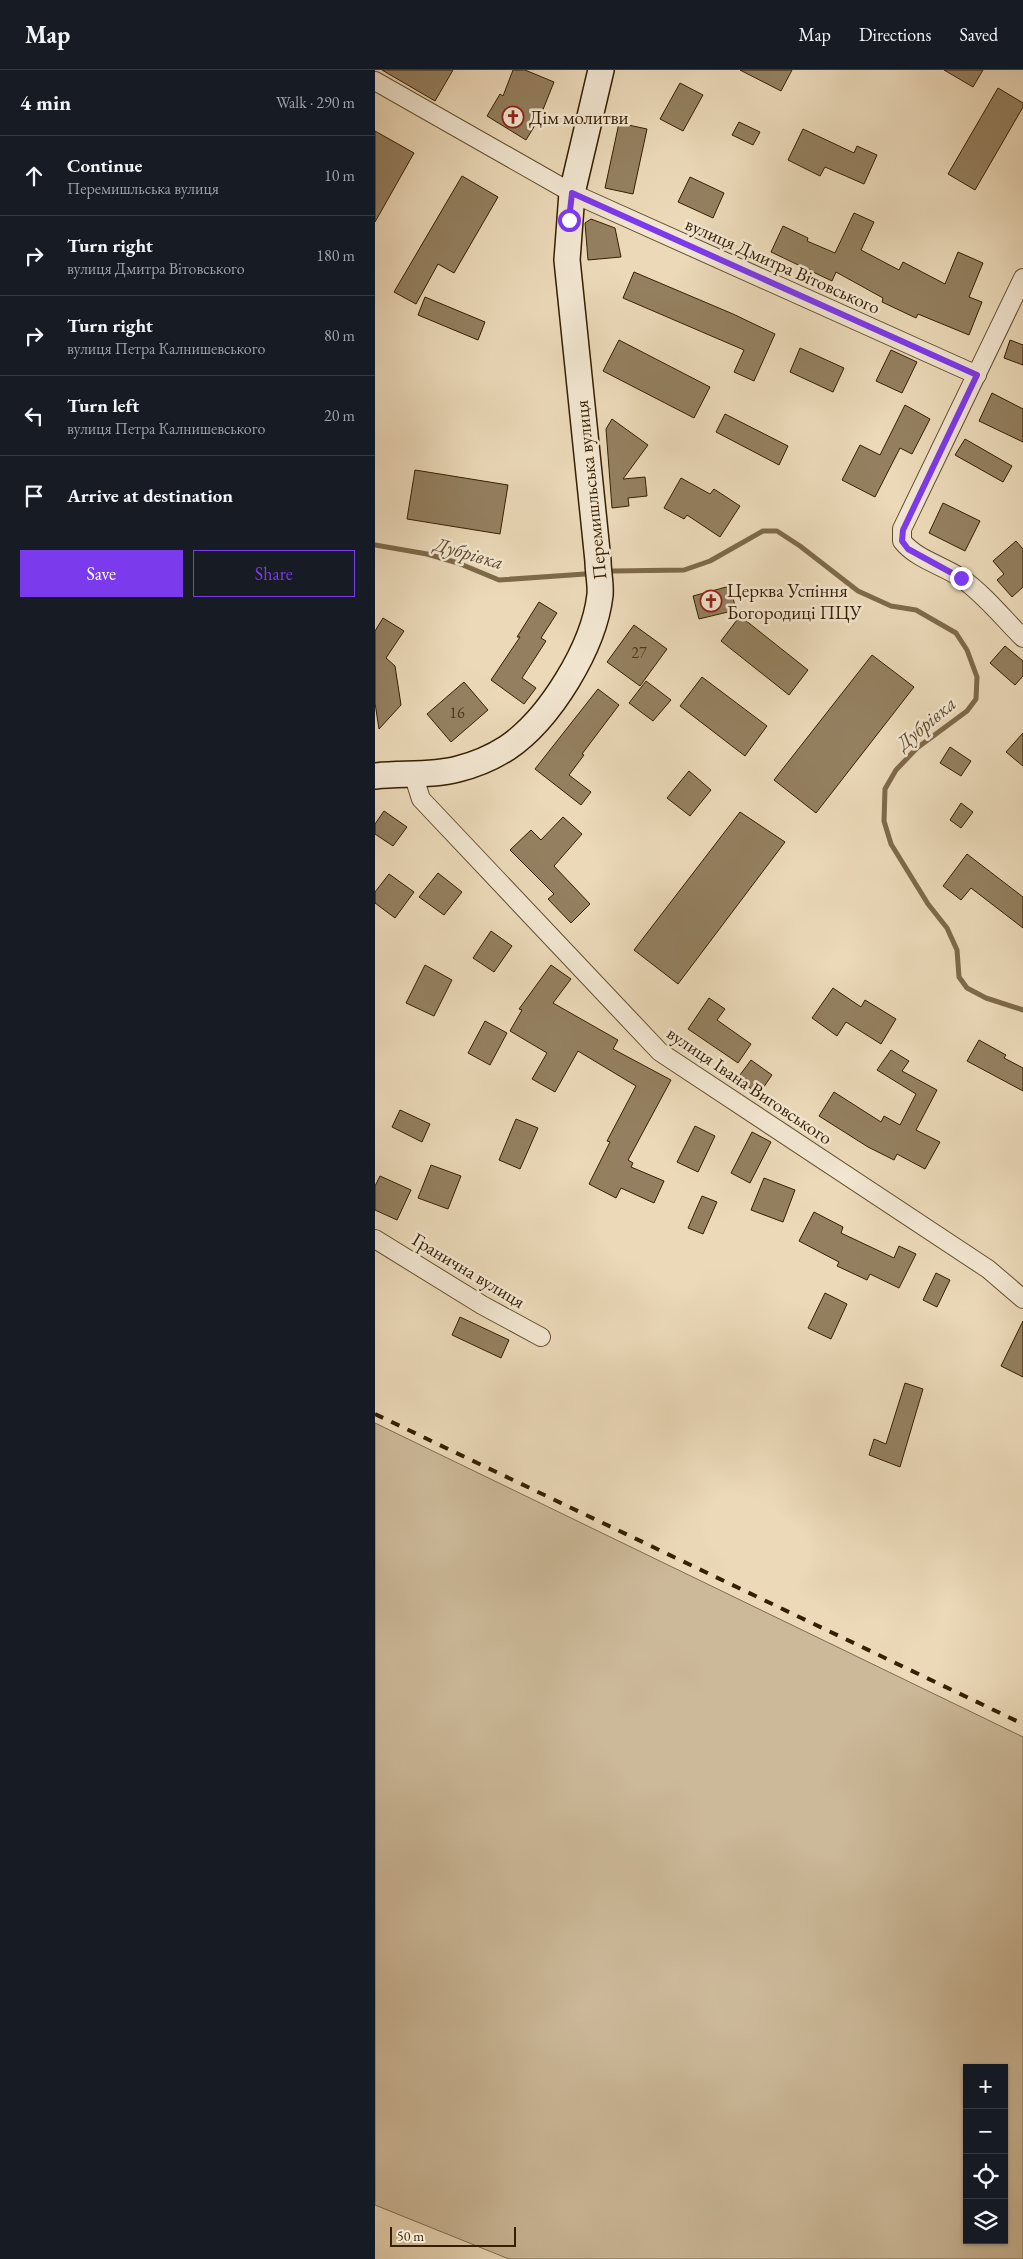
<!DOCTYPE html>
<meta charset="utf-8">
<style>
:root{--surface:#171b24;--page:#20242c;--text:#f1f3f6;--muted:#9ea1a6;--line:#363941;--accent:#7c3aed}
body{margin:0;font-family:"EB Garamond",serif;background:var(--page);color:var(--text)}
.controls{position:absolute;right:15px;bottom:15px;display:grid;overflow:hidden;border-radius:0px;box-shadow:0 1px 4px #0004}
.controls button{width:45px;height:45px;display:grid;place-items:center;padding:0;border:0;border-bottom:1px solid var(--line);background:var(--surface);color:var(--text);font:25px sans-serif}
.scale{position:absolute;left:15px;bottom:12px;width:126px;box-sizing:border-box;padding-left:5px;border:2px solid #361f00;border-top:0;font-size:14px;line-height:18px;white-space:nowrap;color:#361f00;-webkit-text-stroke:4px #f2e6d1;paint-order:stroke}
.stop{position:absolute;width:15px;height:15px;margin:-11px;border:4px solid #7c3aed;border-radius:50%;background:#fff}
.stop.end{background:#7c3aed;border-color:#fff;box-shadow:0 1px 5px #0008}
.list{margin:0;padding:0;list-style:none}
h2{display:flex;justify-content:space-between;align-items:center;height:65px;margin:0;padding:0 20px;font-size:21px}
h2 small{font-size:16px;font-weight:400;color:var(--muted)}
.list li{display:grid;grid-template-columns:32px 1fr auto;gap:15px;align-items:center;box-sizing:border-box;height:80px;padding:0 20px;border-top:1px solid var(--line)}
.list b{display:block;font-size:19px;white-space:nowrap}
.list p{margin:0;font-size:16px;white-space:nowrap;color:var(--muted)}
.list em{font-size:16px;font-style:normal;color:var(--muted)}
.actions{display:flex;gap:10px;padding:15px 20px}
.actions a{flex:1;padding:11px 0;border:1px solid var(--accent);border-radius:0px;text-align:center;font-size:18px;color:var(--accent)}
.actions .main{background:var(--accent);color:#fff}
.icon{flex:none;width:28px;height:28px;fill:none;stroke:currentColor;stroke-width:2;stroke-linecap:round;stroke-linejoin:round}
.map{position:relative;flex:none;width:648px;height:2189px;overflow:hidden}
header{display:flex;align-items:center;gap:30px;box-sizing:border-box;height:70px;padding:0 25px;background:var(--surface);border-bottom:1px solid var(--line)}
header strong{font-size:24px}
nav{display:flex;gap:28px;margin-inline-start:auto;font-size:18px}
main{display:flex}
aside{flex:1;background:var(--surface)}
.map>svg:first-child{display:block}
.green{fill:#ccb999;stroke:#816c4c;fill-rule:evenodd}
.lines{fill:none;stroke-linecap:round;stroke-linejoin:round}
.stream{stroke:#7d6949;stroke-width:5}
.building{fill:#948060;stroke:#361f00}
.street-casing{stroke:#634e2e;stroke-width:20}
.secondary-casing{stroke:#361f00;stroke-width:28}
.street{stroke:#f2e6d1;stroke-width:18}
.secondary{stroke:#f2e6d1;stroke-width:25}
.rail{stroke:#361f00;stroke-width:4;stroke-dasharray:9 9;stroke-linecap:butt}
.route{stroke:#7c3aed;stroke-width:6}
.labels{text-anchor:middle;stroke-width:5;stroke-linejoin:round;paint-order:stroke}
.number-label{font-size:16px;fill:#4e3718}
.poi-label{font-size:19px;fill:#361f00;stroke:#f2e6d1;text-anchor:start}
.street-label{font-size:19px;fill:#361f00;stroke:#f2e6d1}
.water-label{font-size:20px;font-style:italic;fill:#604a2a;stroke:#f2e6d1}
</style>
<header>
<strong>Map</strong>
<nav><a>Map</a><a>Directions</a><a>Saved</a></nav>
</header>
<main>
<aside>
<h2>4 min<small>Walk · 290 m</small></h2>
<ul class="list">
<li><svg class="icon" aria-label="ahead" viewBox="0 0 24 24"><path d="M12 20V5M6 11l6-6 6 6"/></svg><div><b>Continue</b><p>Перемишльська вулиця</p></div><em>10 m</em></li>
<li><svg class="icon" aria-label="right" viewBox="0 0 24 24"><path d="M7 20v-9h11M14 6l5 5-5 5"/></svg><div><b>Turn right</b><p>вулиця Дмитра Вітовського</p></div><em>180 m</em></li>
<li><svg class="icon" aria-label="right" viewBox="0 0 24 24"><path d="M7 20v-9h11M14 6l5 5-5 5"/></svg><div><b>Turn right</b><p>вулиця Петра Калнишевського</p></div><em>80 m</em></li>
<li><svg class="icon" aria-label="left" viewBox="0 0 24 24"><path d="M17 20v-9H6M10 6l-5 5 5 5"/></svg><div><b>Turn left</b><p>вулиця Петра Калнишевського</p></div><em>20 m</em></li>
<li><svg class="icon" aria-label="arrive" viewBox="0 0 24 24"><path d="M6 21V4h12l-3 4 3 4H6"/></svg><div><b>Arrive at destination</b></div></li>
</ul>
<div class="actions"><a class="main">Save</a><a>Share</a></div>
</aside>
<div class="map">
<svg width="648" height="2189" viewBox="0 0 648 2189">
<rect width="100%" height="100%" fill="#ebd9b8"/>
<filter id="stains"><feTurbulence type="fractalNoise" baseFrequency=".004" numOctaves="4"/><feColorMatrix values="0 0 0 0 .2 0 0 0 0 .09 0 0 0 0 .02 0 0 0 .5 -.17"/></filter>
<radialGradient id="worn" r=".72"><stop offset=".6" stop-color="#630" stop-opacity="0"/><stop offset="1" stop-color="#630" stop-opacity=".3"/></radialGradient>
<path class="green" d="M0,1353l648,314v522h-514l-134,-54zM592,1998h37v172h-37z"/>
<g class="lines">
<g class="stream">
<path d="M0,475l52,9 31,9 41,17 86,-6"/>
<path d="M238,501l71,-1 26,-9 53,-30h14l23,15 58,45 33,15 25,4 40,23 11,17 10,27 -1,22 -9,12 -50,37 -21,22 -11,19 -1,32 7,23 37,60 19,24 10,22 2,27 8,11 19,10 37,12"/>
</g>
</g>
<g class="building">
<path d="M7,0h71l-18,31z"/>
<path d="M138,0h12l29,12 -14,35 -14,23 -39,-24 13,-22 3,2z"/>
<path d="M365,0h52l-11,21z"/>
<path d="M569,0h39l-10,17z"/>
<path d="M305,13l23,12 -20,36 -23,-12z"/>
<path d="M623,18l25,15v4l-48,83 -27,-16z"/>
<path d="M364,52l21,10 -7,13 -21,-10z"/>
<path d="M244,53l28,6 -14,65 -28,-6z"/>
<path d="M428,59l51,24 3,-7 20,9 -13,29 -39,-17 -5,9 -32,-16z"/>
<path d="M0,61l39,22 -39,69z"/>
<path d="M87,106l36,21 -44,76 -16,-9 -22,40 -22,-12z"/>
<path d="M315,107l34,16 -11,25 -35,-16z"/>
<path d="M479,143l20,9 -13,28 38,20 4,-8 42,22 13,-32 25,11 -14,34 13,5 -13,33 -51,-21 -2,4 -34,-16 1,-4 -47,-26 -4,9 -61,-29 12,-26 25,12 -1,3 28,12z"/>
<path d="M216,149l24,9 6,29 -33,3 -3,-37z"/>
<path d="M259,202l99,42 42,20 -21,47 -20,-9 10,-22 -121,-52z"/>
<path d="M50,227l60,25 -7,18 -60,-25z"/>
<path d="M244,270l91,47 -16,31 -91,-47z"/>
<path d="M635,270l13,5v20l-19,-7z"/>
<path d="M425,278l44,20 -11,24 -43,-20z"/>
<path d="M516,280l26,12 -15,31 -26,-12z"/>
<path d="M617,323l31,16v33l-44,-21z"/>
<path d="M530,335l25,14 -18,35 -12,-6 -25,49 -33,-17 18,-35 20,10z"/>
<path d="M350,344l63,32 -9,19 -63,-33z"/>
<path d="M237,349l36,26 -25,34 22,-2 2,19 -19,2 1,8 -17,2 -6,-79z"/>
<path d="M590,369l47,27 -9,16 -48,-27z"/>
<path d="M40,400l93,15 -8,49 -93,-15z"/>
<path d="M306,408l29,16 4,-5 26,17 -20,31 -33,-22 -3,4 -20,-11z"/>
<path d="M568,433l37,18 -15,30 -36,-18z"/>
<path d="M641,471l7,8v38l-11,10 -15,-17 7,-6 -11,-13z"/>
<path d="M355,516l6,24 -37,9 -6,-23z"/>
<path d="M164,532l18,11 -16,25 5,3 -24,37 14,10 -12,16 -33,-24 29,-43h-3z"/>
<path d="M365,546l68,54 -19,25 -68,-54z"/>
<path d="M8,548l21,13 -18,27 9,8 6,39 -22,24 -4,-26v-72z"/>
<path d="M259,555l33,24 -27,37 -33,-24z"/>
<path d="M630,576l18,15v15l-8,9 -25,-22z"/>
<path d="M497,585l42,32 -98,126 -42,-33z"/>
<path d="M327,607l65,49 -22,30 -65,-50z"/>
<path d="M271,611l25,19 -18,21 -24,-18z"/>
<path d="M89,612l24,28 -37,32 -24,-28z"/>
<path d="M223,619l21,16 -37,49 2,1 -15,20 22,17 -10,13 -46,-36z"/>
<path d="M648,663v33l-17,-14z"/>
<path d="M575,677l21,14 -10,15 -21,-13z"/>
<path d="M314,701l22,19 -21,26 -23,-18z"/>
<path d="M586,733l12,9 -12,16 -11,-8z"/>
<path d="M9,741l23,16 -14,19 -18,-12v-10z"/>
<path d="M365,742l45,30 -107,142 -44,-34z"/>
<path d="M188,747l19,17 -28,32 36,38 -19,19 -23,-24 6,-5 -44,-44 21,-20 10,10z"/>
<path d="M592,784l56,43v31l-52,-40 -10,12 -18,-14z"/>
<path d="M63,803l24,19 -18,23 -25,-18z"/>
<path d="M14,804l25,18 -19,26 -20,-15v-11z"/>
<path d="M116,861l21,15 -18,26 -21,-14z"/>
<path d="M50,895l27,15 -18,36 -28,-13z"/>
<path d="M176,895l20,14 -18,24 65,37 -5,9 58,31 -43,80 5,3 -2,4 33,14 -10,22 -33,-15 -5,10 -27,-14 21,-42 -3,-1 29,-55 -58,-35 -23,41 -23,-13 15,-26 -37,-22 12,-21 -3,-1z"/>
<path d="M458,918l28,19 4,-7 31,19 -15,25 -35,-22 -9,14 -25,-18z"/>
<path d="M334,928l16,11 -8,11 34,24 -13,19 -50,-34z"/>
<path d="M110,951l22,12 -17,32 -22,-12z"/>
<path d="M604,970l27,15 -2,3 19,10v23l-56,-30z"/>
<path d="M516,980l18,11 -7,10 35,19 -21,40 24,12 -15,27 -28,-15 -3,6 -26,-13 -49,-31 15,-24 47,30 3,-6 16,9 16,-31 -39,-24z"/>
<path d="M376,990l21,15 -13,19 -22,-15z"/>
<path d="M25,1040l30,14 -8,18 -30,-15z"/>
<path d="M141,1049l22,9 -18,41 -21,-9z"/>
<path d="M320,1056l20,10 -17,36 -21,-10z"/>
<path d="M377,1062l19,10 -21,41 -19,-10z"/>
<path d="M56,1095l30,11 -13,33 -30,-11z"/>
<path d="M5,1106l31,14 -14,30 -22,-10v-24z"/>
<path d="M389,1108l31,12 -12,32 -32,-12z"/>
<path d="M327,1126l15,6 -14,32 -15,-6z"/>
<path d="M439,1142l29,15 -2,6 53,25 5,-12 17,8 -17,34 -29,-14 -3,6 -30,-14 2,-4 -40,-21z"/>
<path d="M561,1203l14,7 -13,27 -14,-7z"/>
<path d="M450,1223l22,11 -16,35 -23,-11z"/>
<path d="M85,1247l49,23 -8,18 -49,-23z"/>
<path d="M648,1251v56l-22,-11z"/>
<path d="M530,1313l18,6 -23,78 -31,-12 5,-16 12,5z"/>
</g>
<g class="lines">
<g class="street-casing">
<g id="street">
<path d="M0,11l197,112 405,182"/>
<path d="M648,208l-121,251v12c14,18 40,24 59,37 23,16 42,40 62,60"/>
<path d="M38,704l8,25 239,253 328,217 35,30"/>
<path d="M0,1169l107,66 59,32"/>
</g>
</g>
<g class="secondary-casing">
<path id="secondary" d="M0,706c27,-3 57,0 83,-7 16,-4 35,-12 49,-21 43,-29 87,-101 93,-153 1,-11 -2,-23 -2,-34l-31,-301 5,-67 29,-123"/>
</g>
<use href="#street" class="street"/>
<use href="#secondary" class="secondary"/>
<path class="rail" d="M0,1344l648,310"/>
</g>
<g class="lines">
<path class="route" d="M194,150l3,-27 405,182 -74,155 -1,11 6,8 53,29"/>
</g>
<defs>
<g id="church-ring" transform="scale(1.125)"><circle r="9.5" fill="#f2e6d1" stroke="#8f2418" stroke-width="1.5"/><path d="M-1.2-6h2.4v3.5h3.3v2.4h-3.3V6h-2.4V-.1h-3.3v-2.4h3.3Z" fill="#8f2418"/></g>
</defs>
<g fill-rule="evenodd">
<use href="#church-ring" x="138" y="47"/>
<use href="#church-ring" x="336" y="531"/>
</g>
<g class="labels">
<g class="number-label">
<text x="264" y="588">27</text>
<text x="82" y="648">16</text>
</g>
<g class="poi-label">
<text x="154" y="54">Дім молитви</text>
<text x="352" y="527">Церква Успіння<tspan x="352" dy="22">Богородиці ПЦУ</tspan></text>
</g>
<g class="street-label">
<text transform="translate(408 195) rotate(24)" y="7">вулиця Дмитра Вітовського</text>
<text transform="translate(215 420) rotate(-96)" y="7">Перемишльська вулиця</text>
<text transform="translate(375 1015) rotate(34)" y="7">вулиця Івана Виговського</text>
<text transform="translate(94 1200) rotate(31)" y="7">Гранична вулиця</text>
</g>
<g class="water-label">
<text transform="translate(94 483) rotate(16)" y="7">Дубрівка</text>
<text transform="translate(551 653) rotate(-40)" y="7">Дубрівка</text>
</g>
</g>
<rect width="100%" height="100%" filter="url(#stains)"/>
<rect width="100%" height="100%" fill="url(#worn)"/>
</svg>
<div class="controls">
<button>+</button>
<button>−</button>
<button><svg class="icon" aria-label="locate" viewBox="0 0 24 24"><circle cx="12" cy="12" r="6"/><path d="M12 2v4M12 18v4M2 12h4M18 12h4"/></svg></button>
<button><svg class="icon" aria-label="layers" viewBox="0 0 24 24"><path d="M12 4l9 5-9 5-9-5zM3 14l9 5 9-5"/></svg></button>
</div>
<div class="scale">50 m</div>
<div class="stop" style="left:194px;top:150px"></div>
<div class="stop end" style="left:586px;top:508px"></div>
</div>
</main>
